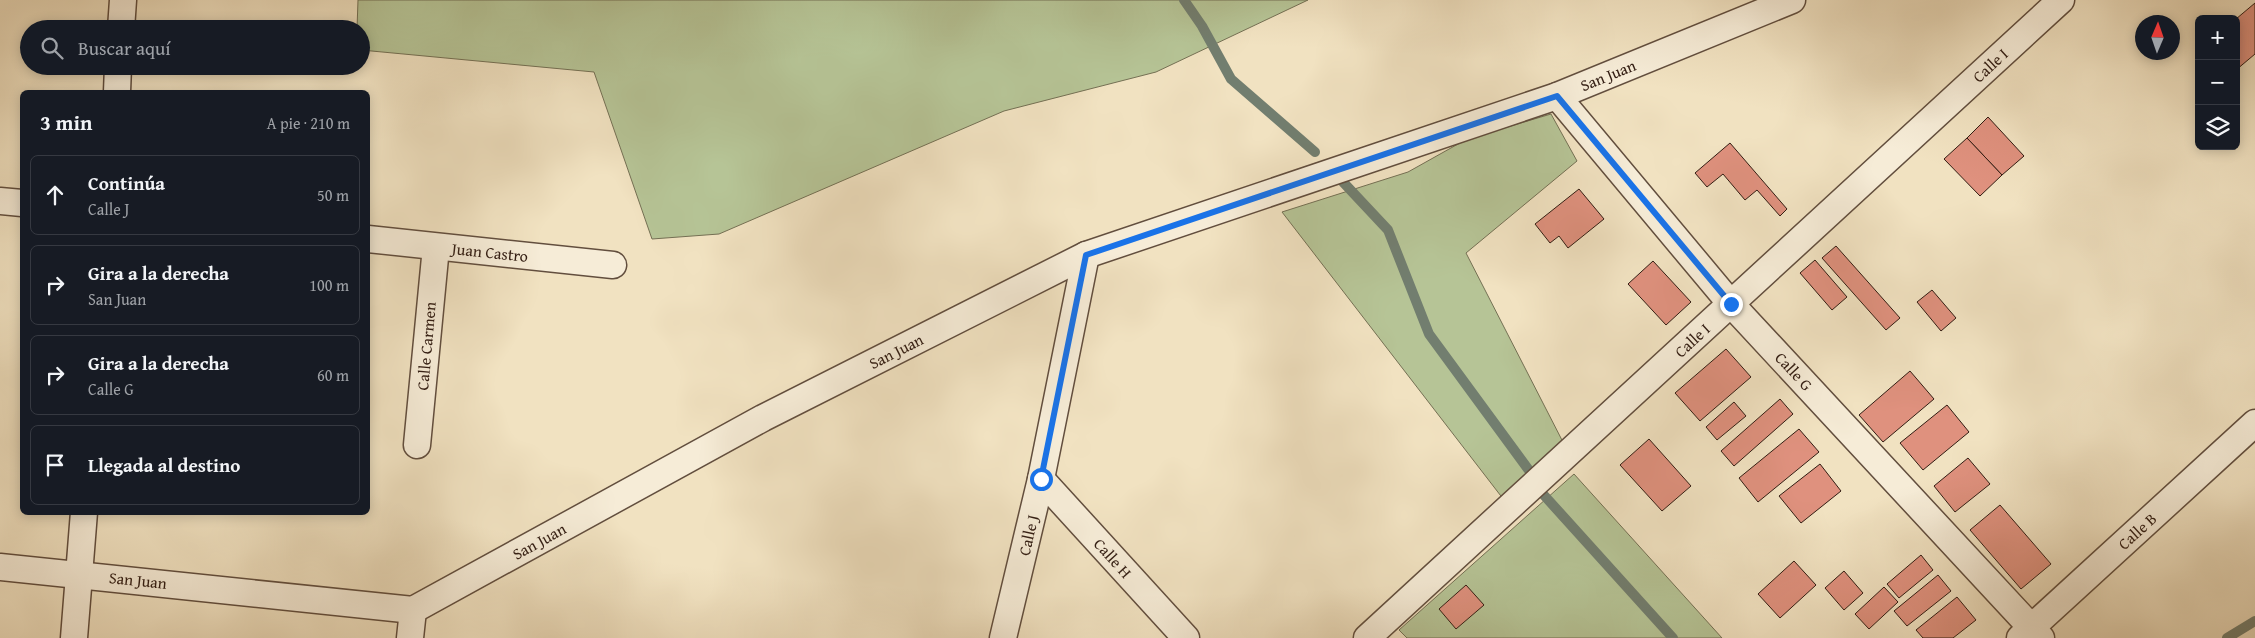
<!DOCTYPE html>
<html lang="es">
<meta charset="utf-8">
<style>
:root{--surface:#171b24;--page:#242831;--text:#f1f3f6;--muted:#9ea1a6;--line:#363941}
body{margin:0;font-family:"Gentium Book Plus",serif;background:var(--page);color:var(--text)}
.controls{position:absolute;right:15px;top:15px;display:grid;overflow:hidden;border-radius:8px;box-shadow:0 2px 12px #0003}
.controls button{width:45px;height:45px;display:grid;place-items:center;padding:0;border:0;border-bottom:1px solid var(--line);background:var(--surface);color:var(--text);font:25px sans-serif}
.compass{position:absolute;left:2135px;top:15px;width:45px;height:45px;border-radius:50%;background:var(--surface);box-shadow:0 2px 12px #0003;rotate:2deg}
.stop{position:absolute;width:15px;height:15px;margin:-11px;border:4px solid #1a73e8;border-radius:50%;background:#fff}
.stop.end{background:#1a73e8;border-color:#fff;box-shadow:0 1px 5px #0008}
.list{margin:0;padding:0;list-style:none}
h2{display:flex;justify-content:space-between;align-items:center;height:65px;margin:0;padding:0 20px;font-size:21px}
h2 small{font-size:16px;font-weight:400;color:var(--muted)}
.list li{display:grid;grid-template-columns:32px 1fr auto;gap:15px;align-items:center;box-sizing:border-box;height:80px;margin:0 10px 10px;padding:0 10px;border:1px solid var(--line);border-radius:8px}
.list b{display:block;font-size:19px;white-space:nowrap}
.list p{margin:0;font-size:16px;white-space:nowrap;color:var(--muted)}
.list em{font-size:16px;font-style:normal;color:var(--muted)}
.icon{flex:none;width:28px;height:28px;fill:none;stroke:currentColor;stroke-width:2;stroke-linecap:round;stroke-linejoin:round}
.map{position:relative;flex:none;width:2255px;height:638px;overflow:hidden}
.search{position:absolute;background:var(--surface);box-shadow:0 2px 12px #0003;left:20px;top:20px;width:350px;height:55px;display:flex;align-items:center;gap:12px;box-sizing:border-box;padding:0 18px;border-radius:28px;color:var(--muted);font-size:19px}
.panel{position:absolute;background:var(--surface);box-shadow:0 2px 12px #0003;left:20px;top:90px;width:350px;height:425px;border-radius:8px}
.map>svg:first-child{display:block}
.green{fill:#b6c496;stroke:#747054}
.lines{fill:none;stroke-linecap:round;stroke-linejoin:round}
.stream{stroke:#727e6f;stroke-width:10}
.building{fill:#df917e;stroke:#321d13}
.street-casing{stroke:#624e3e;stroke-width:29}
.street{stroke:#f6ecd7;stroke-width:26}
.route{stroke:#1a73e8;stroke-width:6}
.labels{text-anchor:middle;stroke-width:4.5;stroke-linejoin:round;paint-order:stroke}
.street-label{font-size:16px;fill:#321d13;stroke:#f6ecd7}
</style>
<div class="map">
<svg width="2255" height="638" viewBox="0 0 2255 638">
<rect width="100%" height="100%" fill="#f1e2c1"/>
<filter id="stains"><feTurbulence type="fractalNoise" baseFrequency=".004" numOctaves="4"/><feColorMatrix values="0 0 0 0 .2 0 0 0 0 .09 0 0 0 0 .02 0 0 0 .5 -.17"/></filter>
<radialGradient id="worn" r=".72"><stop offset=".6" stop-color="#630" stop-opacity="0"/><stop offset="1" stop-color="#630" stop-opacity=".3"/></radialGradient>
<g class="green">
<path d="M358,0h950l-152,72 -152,39 -285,123 -67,5 -58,-167 -233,-22v-21h-4z"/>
<path d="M1551,114l26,47 -111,92 99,193 -61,54 -222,-288 126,-40 59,-33z"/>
<path d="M1574,474l148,164h-315l-8,-8z"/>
</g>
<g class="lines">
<g class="stream">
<path d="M1184,0l18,26 29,53 84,73"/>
<path d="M1343,182l45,48 41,104 99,135"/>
<path d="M1542,493l131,145"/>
<path d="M2227,638l28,-17"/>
</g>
</g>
<g class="building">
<path d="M2255,3v51l-19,16v-51z"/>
<path d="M1988,117l36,39 -22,19 -35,-37z"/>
<path d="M1967,138l35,37 -22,21 -36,-37z"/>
<path d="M1730,143l57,66 -7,7 -23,-26 -12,10 -22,-26 -16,13 -12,-14z"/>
<path d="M1579,189l25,30 -36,29 -9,-12 -9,7 -15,-19z"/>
<path d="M1836,246l64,72 -14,12 -64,-72z"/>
<path d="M1815,260l32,37 -15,13 -32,-37z"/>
<path d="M1653,261l38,41 -25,23 -38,-41z"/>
<path d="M1932,290l24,28 -15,13 -24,-29z"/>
<path d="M1726,349l25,28 -51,44 -25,-28z"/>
<path d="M1910,371l24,28 -51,43 -24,-27z"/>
<path d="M1780,399l13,15 -59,52 -13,-15z"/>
<path d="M1734,402l12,14 -29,24 -11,-13z"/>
<path d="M1947,405l22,27 -46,38 -23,-27z"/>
<path d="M1799,429l20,23 -61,50 -19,-24z"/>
<path d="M1649,439l42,47 -29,25 -42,-46z"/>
<path d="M1968,458l22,26 -35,28 -21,-26z"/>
<path d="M1820,464l21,27 -40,32 -22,-27z"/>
<path d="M2000,505l51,59 -30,25 -51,-59z"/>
<path d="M1921,555l12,15 -34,28 -12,-14z"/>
<path d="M1794,561l22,24 -36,33 -22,-24z"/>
<path d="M1844,571l19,22 -19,17 -19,-22z"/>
<path d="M1938,575l13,16 -44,35 -13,-15z"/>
<path d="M1466,585l18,20 -28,24 -17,-20z"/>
<path d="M1884,587l14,15 -29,27 -14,-15z"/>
<path d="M1957,597l19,23 -23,18h-30l-7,-8z"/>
</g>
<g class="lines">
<g class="street-casing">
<g id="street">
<path d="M121,29l2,-29"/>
<path d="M117,92l1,-26"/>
<path d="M1557,96l174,208 310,334"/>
<path d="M0,201l22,2"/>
<path d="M368,239l245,26"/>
<path d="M417,445l19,-198"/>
<path d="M1041,479l145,159"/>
<path d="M0,567l413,43 350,-192 323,-163 471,-159 235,-96"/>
<path d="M74,638l10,-126"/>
<path d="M410,638l3,-28"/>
<path d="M1003,638l38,-159 45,-224"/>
<path d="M1367,638l694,-638"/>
<path d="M2020,638l235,-215"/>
</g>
</g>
<use href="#street" class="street"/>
</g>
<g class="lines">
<path class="route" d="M1041,479l45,-224 471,-159 174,208"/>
</g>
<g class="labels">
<g class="street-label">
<text transform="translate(1990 65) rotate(-43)" y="6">Calle I</text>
<text transform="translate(1608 75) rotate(-22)" y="6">San Juan</text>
<text transform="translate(490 252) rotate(6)" y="6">Juan Castro</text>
<text transform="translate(1692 340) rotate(-43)" y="6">Calle I</text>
<text transform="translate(426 346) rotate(-85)" y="6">Calle Carmen</text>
<text transform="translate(896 351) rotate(-27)" y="6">San Juan</text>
<text transform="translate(1794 371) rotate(47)" y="6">Calle G</text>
<text transform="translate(2137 531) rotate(-42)" y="6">Calle B</text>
<text transform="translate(1028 535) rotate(-77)" y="6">Calle J</text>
<text transform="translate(539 541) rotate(-29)" y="6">San Juan</text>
<text transform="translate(1113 558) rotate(48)" y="6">Calle H</text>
<text transform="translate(138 580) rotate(6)" y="6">San Juan</text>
</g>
</g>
<rect width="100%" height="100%" filter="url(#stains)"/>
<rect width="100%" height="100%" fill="url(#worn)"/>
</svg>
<div class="controls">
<button>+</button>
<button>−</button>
<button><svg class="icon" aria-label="layers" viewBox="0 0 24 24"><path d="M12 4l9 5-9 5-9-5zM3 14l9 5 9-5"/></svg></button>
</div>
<svg class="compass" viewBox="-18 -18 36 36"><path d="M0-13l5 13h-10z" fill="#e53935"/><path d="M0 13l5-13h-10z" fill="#9ea1a6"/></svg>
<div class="stop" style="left:1041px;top:479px"></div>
<div class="stop end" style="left:1731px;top:304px"></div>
<div class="search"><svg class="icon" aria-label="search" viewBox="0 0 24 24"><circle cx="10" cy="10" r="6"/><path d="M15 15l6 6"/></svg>Buscar aquí</div>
<section class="panel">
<h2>3 min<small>A pie · 210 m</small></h2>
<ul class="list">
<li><svg class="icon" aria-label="ahead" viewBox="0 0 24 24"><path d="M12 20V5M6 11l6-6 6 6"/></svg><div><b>Continúa</b><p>Calle J</p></div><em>50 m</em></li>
<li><svg class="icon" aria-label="right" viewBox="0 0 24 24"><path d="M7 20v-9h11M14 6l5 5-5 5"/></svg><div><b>Gira a la derecha</b><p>San Juan</p></div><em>100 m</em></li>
<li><svg class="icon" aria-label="right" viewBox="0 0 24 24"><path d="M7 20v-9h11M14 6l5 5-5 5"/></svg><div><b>Gira a la derecha</b><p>Calle G</p></div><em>60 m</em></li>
<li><svg class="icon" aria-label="arrive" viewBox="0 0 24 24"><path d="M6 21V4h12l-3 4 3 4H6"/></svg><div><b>Llegada al destino</b></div></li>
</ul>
</section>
</div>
